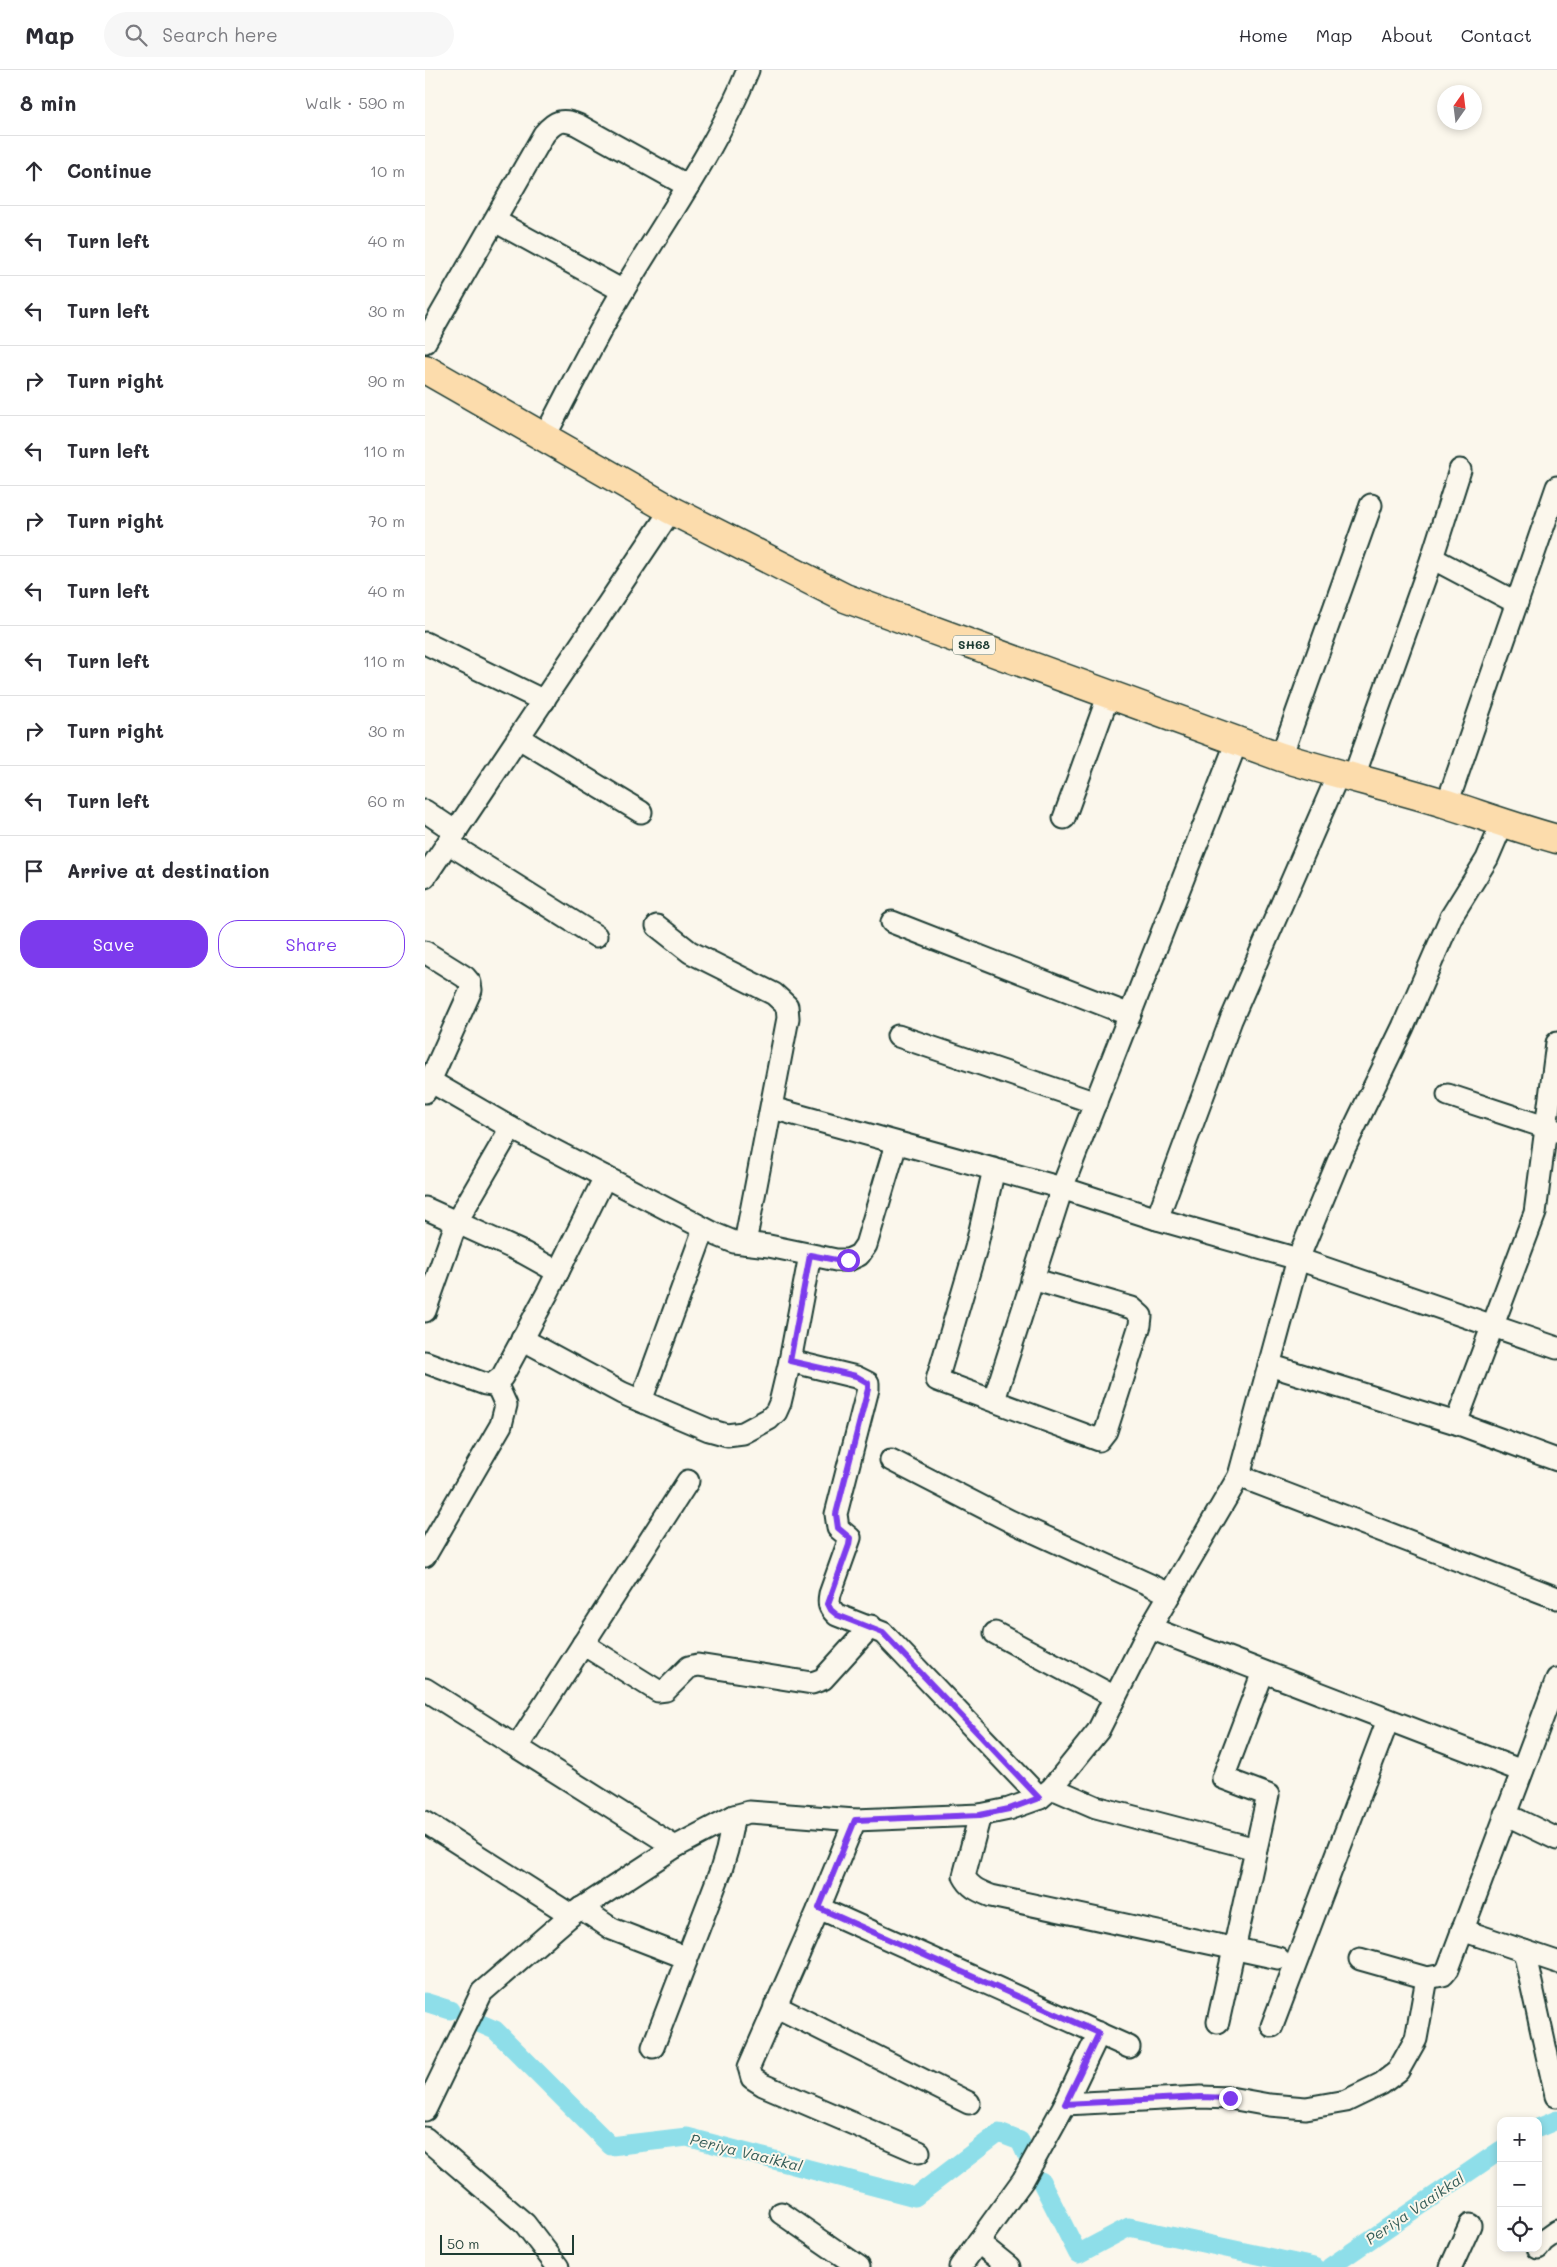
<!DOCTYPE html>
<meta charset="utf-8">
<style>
:root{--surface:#fff;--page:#f7f7f7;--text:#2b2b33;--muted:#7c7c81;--line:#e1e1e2;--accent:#7c3aed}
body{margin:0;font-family:Mali,sans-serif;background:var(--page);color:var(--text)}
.controls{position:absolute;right:15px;bottom:15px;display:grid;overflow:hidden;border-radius:10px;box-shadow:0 2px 8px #0003}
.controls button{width:45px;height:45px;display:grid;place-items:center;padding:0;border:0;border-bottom:1px solid var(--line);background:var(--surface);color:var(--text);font:25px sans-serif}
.compass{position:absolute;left:1012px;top:15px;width:45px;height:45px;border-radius:50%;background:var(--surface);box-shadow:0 2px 8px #0003;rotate:14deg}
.scale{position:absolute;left:15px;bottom:12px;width:134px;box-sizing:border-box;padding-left:5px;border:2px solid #1f3d34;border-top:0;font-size:14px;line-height:18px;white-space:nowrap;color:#1f3d34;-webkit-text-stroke:4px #fbf7ec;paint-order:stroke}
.stop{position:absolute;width:15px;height:15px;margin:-11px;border:4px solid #7c3aed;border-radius:50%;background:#fff}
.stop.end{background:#7c3aed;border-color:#fff;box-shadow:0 1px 5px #0008}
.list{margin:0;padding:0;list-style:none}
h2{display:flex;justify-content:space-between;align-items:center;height:65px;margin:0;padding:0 20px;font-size:21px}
h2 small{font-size:16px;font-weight:400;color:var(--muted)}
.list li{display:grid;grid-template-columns:32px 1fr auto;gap:15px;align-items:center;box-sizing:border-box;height:70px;padding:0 20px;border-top:1px solid var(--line)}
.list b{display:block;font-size:19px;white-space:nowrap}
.list em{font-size:16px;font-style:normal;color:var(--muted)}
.actions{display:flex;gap:10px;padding:15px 20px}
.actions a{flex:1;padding:11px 0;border:1px solid var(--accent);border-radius:20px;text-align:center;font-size:18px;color:var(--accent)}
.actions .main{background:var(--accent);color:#fff}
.icon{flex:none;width:28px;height:28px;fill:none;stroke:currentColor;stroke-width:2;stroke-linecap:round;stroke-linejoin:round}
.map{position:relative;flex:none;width:1132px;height:2197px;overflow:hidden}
header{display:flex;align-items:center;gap:30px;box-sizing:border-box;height:70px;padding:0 25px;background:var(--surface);border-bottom:1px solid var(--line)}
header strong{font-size:24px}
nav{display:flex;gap:28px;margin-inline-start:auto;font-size:18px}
.search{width:350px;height:45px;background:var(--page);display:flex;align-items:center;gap:12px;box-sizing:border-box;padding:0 18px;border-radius:28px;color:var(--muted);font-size:19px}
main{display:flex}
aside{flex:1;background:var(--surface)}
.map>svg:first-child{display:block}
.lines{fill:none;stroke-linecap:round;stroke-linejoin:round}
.canal{stroke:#8edee9;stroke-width:19}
.minor-casing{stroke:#1f3d34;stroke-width:25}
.major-casing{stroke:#1f3d34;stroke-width:31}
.minor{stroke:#fbf7ec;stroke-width:21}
.major{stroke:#fcdcac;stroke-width:28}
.route{stroke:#7c3aed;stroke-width:6}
.labels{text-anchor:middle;stroke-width:4;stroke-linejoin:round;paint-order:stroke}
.shield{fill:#fbf7ec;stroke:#61756b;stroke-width:1}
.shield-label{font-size:12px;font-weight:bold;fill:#1f3d34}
.water-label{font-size:15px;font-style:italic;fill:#355d58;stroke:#fbf7ec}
</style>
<header>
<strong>Map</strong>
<div class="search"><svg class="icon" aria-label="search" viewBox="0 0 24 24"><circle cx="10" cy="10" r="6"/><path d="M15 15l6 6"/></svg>Search here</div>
<nav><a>Home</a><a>Map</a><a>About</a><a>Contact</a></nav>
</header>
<main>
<aside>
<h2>8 min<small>Walk · 590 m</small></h2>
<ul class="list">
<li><svg class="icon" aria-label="ahead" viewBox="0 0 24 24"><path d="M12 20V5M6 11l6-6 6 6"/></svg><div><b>Continue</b></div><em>10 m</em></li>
<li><svg class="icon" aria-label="left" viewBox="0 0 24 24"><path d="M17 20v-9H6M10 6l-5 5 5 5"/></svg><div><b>Turn left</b></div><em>40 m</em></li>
<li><svg class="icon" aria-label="left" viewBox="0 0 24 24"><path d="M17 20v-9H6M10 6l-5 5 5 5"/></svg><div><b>Turn left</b></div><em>30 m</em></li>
<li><svg class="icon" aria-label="right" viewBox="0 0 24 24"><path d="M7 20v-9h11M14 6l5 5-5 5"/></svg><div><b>Turn right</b></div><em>90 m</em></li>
<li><svg class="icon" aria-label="left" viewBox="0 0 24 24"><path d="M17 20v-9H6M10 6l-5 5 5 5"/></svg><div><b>Turn left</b></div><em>110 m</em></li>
<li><svg class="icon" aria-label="right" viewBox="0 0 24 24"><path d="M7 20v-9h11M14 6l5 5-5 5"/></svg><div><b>Turn right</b></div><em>70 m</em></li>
<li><svg class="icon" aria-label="left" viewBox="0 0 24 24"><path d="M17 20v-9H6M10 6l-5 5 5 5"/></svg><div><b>Turn left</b></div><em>40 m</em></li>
<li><svg class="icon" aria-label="left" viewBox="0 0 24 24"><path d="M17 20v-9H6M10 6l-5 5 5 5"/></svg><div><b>Turn left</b></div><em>110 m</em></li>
<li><svg class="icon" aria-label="right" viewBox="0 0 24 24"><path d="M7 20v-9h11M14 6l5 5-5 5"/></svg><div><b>Turn right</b></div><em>30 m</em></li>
<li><svg class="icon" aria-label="left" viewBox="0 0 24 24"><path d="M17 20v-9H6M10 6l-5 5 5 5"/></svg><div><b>Turn left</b></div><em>60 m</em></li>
<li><svg class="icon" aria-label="arrive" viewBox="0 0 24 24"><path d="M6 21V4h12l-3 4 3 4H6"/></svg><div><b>Arrive at destination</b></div></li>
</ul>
<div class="actions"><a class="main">Save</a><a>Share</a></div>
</aside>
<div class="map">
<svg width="1132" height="2197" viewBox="0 0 1132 2197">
<rect width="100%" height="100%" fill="#fbf7ec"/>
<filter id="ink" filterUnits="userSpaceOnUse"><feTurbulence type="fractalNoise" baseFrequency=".02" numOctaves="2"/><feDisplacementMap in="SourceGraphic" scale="10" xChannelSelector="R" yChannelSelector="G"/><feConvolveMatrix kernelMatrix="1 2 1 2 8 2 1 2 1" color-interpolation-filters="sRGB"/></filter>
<g filter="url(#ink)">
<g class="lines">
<g class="canal">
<path d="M0,1932l25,8"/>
<path d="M56,1954l14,6 116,116 76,-9 228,60 84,-64 21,8 6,13"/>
<path d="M1113,2058l19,-8"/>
<path d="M616,2111l37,73 51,-27 185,40"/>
<path d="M905,2197l171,-117"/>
</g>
<g class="minor-casing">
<g id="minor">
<path d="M70,151l128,70"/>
<path d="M0,272l119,-208c11,-13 18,-16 34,-9l110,61"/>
<path d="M119,368c26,-49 50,-99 79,-147 43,-72 94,-143 125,-221"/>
<path d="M1007,488l85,45"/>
<path d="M0,573l119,58"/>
<path d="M94,668l122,74"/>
<path d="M856,687l90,-252"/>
<path d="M928,709l79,-221 28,-88"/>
<path d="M1022,734l110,-317"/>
<path d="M0,741l31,21"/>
<path d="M639,748l45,-124"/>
<path d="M23,773l148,93"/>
<path d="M0,807l246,-367"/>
<path d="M467,852l238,93"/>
<path d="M232,856l33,26 84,42 13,12 1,12 -43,225"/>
<path d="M0,882l40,25 5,6 1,7 -46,102"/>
<path d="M473,966l198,67"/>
<path d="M5,1011l81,47 206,107 17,7 35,4 67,14h12l11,-5 7,-10 30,-101"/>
<path d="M1023,1025l109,36"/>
<path d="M347,1038l290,80 95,31 141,40 259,89"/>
<path d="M569,1099l-18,79 -39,132 162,60 7,-9 34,-106 1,-9 -9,-8 -100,-29"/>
<path d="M0,1138l99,45 34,19"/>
<path d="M732,1149l74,-199 107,-245"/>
<path d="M0,1241l32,-90 54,-93"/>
<path d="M97,1269l100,54 87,37 18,5 16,-2 26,-14 7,-7 4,-9 10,-42 20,-106"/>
<path d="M365,1291l66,16 12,6v6l-32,125 2,14 12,10 -20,56c-2,10 -1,14 7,21l46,18 157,165"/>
<path d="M0,1292l60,22 6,1 11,-8 46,-85 57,-115"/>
<path d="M844,1295l187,58 101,37"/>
<path d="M569,1330l68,-212 175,-447"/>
<path d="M216,1331l63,-172"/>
<path d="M1031,1353l79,-210 22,-170"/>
<path d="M466,1390l119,61 160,73"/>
<path d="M814,1406l318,122"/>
<path d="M0,1486l76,-131 5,-20 -10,-22"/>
<path d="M725,1558l372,143"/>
<path d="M570,1563l120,64"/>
<path d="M158,1574l75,47 8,-1 23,-23 9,-2 114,18 11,-4 48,-53"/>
<path d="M0,1619l250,158"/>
<path d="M92,1677l171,-266"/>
<path d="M627,1718l44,19 160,42"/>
<path d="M1080,1744l52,25"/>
<path d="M555,1745l-16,61c6,12 15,15 27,20l287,62"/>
<path d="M430,1750l-36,88 -70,159 3,11 11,7 156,67"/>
<path d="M0,1752l146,93"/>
<path d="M156,1838l31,21 75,29"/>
<path d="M394,1838l310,139"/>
<path d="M1037,1860l95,32"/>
<path d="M1099,1881l32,145"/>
<path d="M935,1889l67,19 16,-3 5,-6 109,-290"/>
<path d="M350,1936l194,97"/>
<path d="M793,1952l50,-227 -45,-17 40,-106"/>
<path d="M847,1956l116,-306"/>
<path d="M228,1977l68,-177 6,-20 7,-34"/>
<path d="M640,2034l136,-7 29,1 39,7 37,3 40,-7 35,-17 17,-13 18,-32 11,-61"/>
<path d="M0,2040l57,-118 89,-77 104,-68 59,-31 15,-4 106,8 125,-5 29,-6 31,-11 12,-10 46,-57 52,-103 89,-152 59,-217 42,-102 63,-130 48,-110 36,-58 15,-35"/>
<path d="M0,2068l100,86 33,43"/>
<path d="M356,2143l78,54"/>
<path d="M553,2172l31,25"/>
<path d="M1113,2178l5,-7 14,-10"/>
<path d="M535,2197l63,-87 42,-76 34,-71"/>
<path d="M1026,2197l19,-42"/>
</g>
</g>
<g class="major-casing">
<path id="major" d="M0,299l246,141 174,88 436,159c55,17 111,30 166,47 37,12 73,25 110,35"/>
</g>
<use href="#minor" class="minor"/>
<use href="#major" class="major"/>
</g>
</g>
<g class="lines" filter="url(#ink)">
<path class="route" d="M423,1190h-12l-26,-5 -20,106 66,15 12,7v6l-32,125 2,14 12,10 -1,7 -21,59 3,6 6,5 46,18 156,165 -30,11 -29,6 -125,5 -36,88 280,125 -34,71 136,-7 29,1"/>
</g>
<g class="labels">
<rect class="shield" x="528" y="565.5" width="42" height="19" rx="4"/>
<g class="shield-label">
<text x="549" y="579">SH68</text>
</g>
<g class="water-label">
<text transform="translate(321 2083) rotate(14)" y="5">Periya Vaaikkal</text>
<text transform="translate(990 2139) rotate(-34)" y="5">Periya Vaaikkal</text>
</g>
</g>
</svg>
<div class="controls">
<button>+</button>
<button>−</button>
<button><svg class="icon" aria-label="locate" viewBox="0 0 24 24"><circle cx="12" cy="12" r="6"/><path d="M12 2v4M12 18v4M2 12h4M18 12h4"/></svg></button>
</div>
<svg class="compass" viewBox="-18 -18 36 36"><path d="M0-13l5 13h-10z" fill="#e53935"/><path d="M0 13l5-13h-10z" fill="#7c7c81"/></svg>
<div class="scale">50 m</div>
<div class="stop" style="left:423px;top:1190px"></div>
<div class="stop end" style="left:805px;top:2028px"></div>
</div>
</main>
